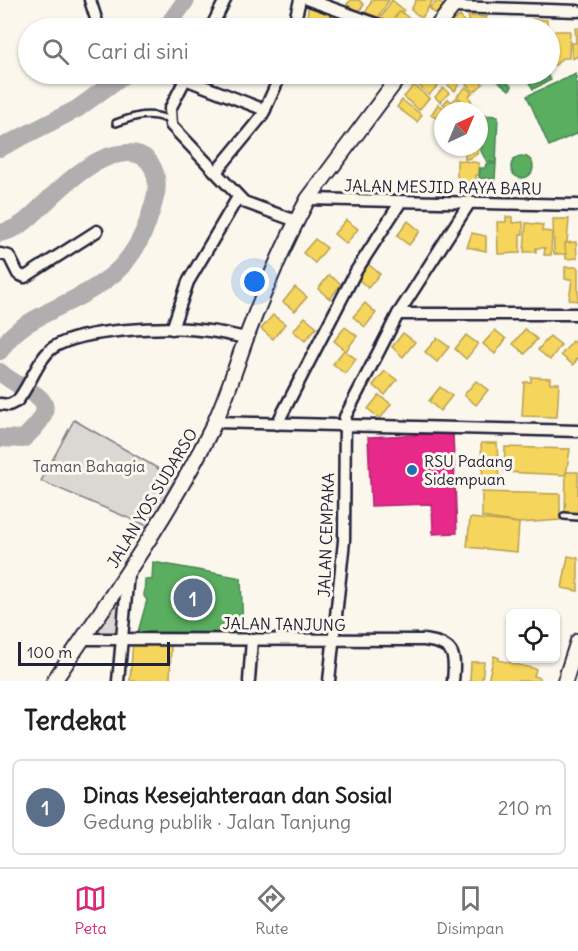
<!DOCTYPE html>
<html lang="id">
<meta charset="utf-8">
<style>
:root{--surface:#fff;--page:#f2f2f2;--text:#202124;--muted:#757577;--line:#e0e0e0;--accent:#db2777}
body{margin:0;font-family:Delius,sans-serif;background:var(--page);color:var(--text)}
.controls{position:absolute;right:18px;bottom:18px;display:grid;overflow:hidden;border-radius:9px;box-shadow:0 2px 4px #0004}
.controls button{width:54px;height:54px;display:grid;place-items:center;padding:0;border:0;border-bottom:2px solid var(--line);background:var(--surface);color:var(--text);font:30px sans-serif}
.compass{position:absolute;left:434px;top:102px;width:54px;height:54px;border-radius:50%;background:var(--surface);box-shadow:0 2px 4px #0004;rotate:44deg}
.scale{position:absolute;left:18px;bottom:15px;width:152px;box-sizing:border-box;padding-left:6px;border:3px solid #22223b;border-top:0;font-size:16px;line-height:21px;white-space:nowrap;color:#22223b;-webkit-text-stroke:4px #fbf7ec;paint-order:stroke}
.you{position:absolute;left:255px;top:282px;width:21px;height:21px;margin:-15px;border:4px solid #fff;border-radius:50%;background:#1a73e8;box-shadow:0 0 0 9px #1a73e833}
.badge{display:grid;place-items:center;width:39px;height:39px;border-radius:50%;background:var(--accent);color:#fff;font-size:20px;font-weight:700}
.pin{position:absolute;translate:-50% -50%;border:3px solid #fff;box-shadow:0 2px 6px #0006}
.list{margin:0;padding:0;list-style:none}
h2{display:flex;justify-content:space-between;align-items:center;height:78px;margin:0;padding:0 24px;font-size:26px}
h2 small{font-size:20px;font-weight:400;color:var(--muted)}
.list li{display:grid;grid-template-columns:39px 1fr auto;gap:18px;align-items:center;box-sizing:border-box;height:96px;margin:0 12px 12px;padding:0 12px;border:2px solid var(--line);border-radius:9px}
.list b{display:block;font-size:22px;white-space:nowrap}
.list p{margin:0;font-size:20px;white-space:nowrap;color:var(--muted)}
.list em{font-size:20px;font-style:normal;color:var(--muted)}
.icon{flex:none;width:33px;height:33px;fill:none;stroke:currentColor;stroke-width:2;stroke-linecap:round;stroke-linejoin:round}
.map{position:relative;flex:none;width:578px;height:681px;overflow:hidden}
.search{position:absolute;background:var(--surface);box-shadow:0 2px 4px #0004;left:18px;right:18px;top:18px;height:66px;display:flex;align-items:center;gap:15px;box-sizing:border-box;padding:0 21px;border-radius:33px;color:var(--muted);font-size:22px}
.sheet{height:186px;background:var(--surface)}
nav{display:flex;justify-content:space-around;align-items:center;box-sizing:border-box;height:84px;border-top:2px solid var(--line);background:var(--surface);font-size:16px;color:var(--muted)}
nav a{display:grid;justify-items:center;gap:3px}
nav .on{color:var(--accent)}
.map>svg:first-child{display:block}
.green{fill:#dbd8d3;stroke:#7e7d87;stroke-width:1.5}
.homes{fill:#f6d55c;stroke:#b69f52;stroke-width:1.5}
.health{fill:#e7298a;stroke:#ac2772;stroke-width:1.5}
.public{fill:#5aae61;stroke:#498456;stroke-width:1.5}
.lines{fill:none;stroke-linecap:round;stroke-linejoin:round}
.river{stroke:#b1aeb0;stroke-width:18}
.lane-casing{stroke:#22223b;stroke-width:10}
.street-casing{stroke:#22223b;stroke-width:15}
.secondary-casing{stroke:#22223b;stroke-width:18}
.lane{stroke:#fbf7ec;stroke-width:5}
.street{stroke:#fbf7ec;stroke-width:10}
.secondary{stroke:#fbf7ec;stroke-width:14}
.poi-dot{fill:#1f6fb2;stroke:#fbf7ec;stroke-width:2}
.labels{text-anchor:middle;stroke-width:6;stroke-linejoin:round;paint-order:stroke}
.street-label{font-size:16px;fill:#22223b;stroke:#fbf7ec}
.poi-label{font-size:16px;fill:#22223b;stroke:#fbf7ec;text-anchor:start}
.park-label{font-size:16px;fill:#505061;stroke:#fbf7ec}
</style>
<div class="map">
<svg width="578" height="681" viewBox="0 0 578 681">
<rect width="100%" height="100%" fill="#fbf7ec"/>
<filter id="ink" filterUnits="userSpaceOnUse"><feTurbulence type="fractalNoise" baseFrequency=".0167" numOctaves="2"/><feDisplacementMap in="SourceGraphic" scale="12" xChannelSelector="R" yChannelSelector="G"/><feConvolveMatrix kernelMatrix="1 2 1 2 8 2 1 2 1" color-interpolation-filters="sRGB"/></filter>
<g filter="url(#ink)">
<g class="green">
<path d="M74,420l104,60 -26,48 -111,-47z"/>
<path d="M125,577l-5,60h-34z"/>
</g>
<g class="homes">
<path d="M351,0h8l5,5 -7,8 -10,-9z"/>
<path d="M372,0h17l-12,20 -12,-6z"/>
<path d="M392,0l12,10 -16,16 -8,-7z"/>
<path d="M416,0h17l-11,18 -11,-8z"/>
<path d="M438,1l6,5 -8,8 -7,-6z"/>
<path d="M309,4l23,7 -7,17 -8,-3 1,-4 -11,-5z"/>
<path d="M400,11l15,12v5h-18l-7,-5z"/>
<path d="M333,13l17,5 -7,10 -14,-5z"/>
<path d="M460,16l5,7 4,-2 2,6 -23,1 -2,-3z"/>
<path d="M468,16l19,1 -8,11h-7z"/>
<path d="M532,19l15,1v8h-15z"/>
<path d="M575,28h3v28l-6,3 -1,-16h5z"/>
<path d="M550,31h20l-1,27h-7l-6,7 -6,-1z"/>
<path d="M419,74h14l8,8 -12,13 -16,-15z"/>
<path d="M451,74l9,8 -5,9 -12,-10z"/>
<path d="M473,74l10,10 -9,8 -9,-9z"/>
<path d="M414,85l15,13 -10,12 -15,-13z"/>
<path d="M466,87l6,6 -3,3 4,9 -4,3 -12,-12z"/>
<path d="M443,88l6,5 -9,9 -5,-5z"/>
<path d="M456,98l13,11 -2,2 -20,-1 1,-2 -5,-4 5,-5 4,3z"/>
<path d="M402,100l20,15 -5,7 -20,-15z"/>
<path d="M438,104l10,7h-5v11l-12,-7z"/>
<path d="M465,147h13v6l-7,5 -6,1z"/>
<path d="M457,160l22,3v12h-3v7l-6,5 -6,1 -7,-12z"/>
<path d="M506,217h6v6l11,-1v12h-3v19l-22,1 -1,-32h9z"/>
<path d="M553,219h16l-3,35h-12z"/>
<path d="M346,220l12,9 -12,15 -12,-10z"/>
<path d="M408,221l12,10 -11,14 -12,-9z"/>
<path d="M526,223l17,2 -1,6 10,1 -1,23h-7l1,-7h-9v4h-12z"/>
<path d="M472,233l14,3v15l-19,-4z"/>
<path d="M315,239l12,9 -12,15 -12,-10z"/>
<path d="M576,242l1,16 -11,1 -1,-16z"/>
<path d="M368,264l12,10 -12,14 -11,-10z"/>
<path d="M565,267h13v34l-9,-1 3,-21h-7z"/>
<path d="M329,275l12,9 -11,15 -12,-10z"/>
<path d="M295,287l12,10 -12,14 -12,-9z"/>
<path d="M365,303l11,10 -11,14 -12,-10z"/>
<path d="M273,315l12,9 -12,15 -12,-10z"/>
<path d="M305,317l12,10 -12,14 -12,-10z"/>
<path d="M345,327l12,9 -11,15 -12,-10z"/>
<path d="M525,329l12,10 -12,15 -12,-10z"/>
<path d="M495,330l11,9 -11,15 -12,-10z"/>
<path d="M403,333l12,9 -12,15 -11,-10z"/>
<path d="M466,335l12,9 -12,15 -11,-10z"/>
<path d="M550,336l11,9 -11,15 -12,-10z"/>
<path d="M437,338l12,9 -12,15 -12,-10z"/>
<path d="M573,341l5,4v13l-5,7 -12,-10z"/>
<path d="M344,350l12,9 -11,15 -12,-10z"/>
<path d="M385,371l12,9 -12,15 -12,-10z"/>
<path d="M531,377l19,1v5h9l-2,34 -35,-1 2,-34h7z"/>
<path d="M476,381l12,9 -12,15 -12,-10z"/>
<path d="M440,387l12,9 -12,15 -11,-10z"/>
<path d="M379,395l12,9 -11,15 -12,-10z"/>
<path d="M481,443h16l2,40h-16z"/>
<path d="M505,447l65,2 -4,26 -62,-3z"/>
<path d="M566,472h12v43h-13z"/>
<path d="M482,492l78,2v26l-41,3 -37,-6z"/>
<path d="M470,518l49,5 -2,29 -50,-5z"/>
<path d="M568,556l10,2v33l-16,-3z"/>
<path d="M133,641l38,1 -1,39h-40z"/>
<path d="M494,656l5,2 -1,2 38,9 -2,7 6,2 -1,3h-51z"/>
<path d="M471,662h13l-2,19h-12z"/>
</g>
<path class="health" d="M453,433l4,100 -24,1 -1,-30 -61,2 -3,-69z"/>
<g class="public">
<path d="M498,74l7,1 -3,2 10,10 -3,3 -15,-12z"/>
<path d="M524,74h23l4,6 -18,9z"/>
<path d="M576,74l2,59 -29,13 -22,-50z"/>
<path d="M482,115l16,1 -2,47 -9,-1 -6,-11z"/>
<circle cx="522" cy="167" r="11"/>
<path d="M486,164h10l-1,15 -16,-1 1,-10h5z"/>
<path d="M153,562l88,16 2,55 -105,-1 9,-32 -3,-4 1,-17 7,1z"/>
</g>
<g class="lines">
<g class="river">
<path d="M166,28l20,-28"/>
<path d="M0,148l77,-39 48,-35"/>
<path d="M0,233c21,-4 29,-15 44,-29 19,-19 48,-46 75,-50 15,-3 28,0 34,14 7,15 3,28 -2,44 -17,57 -47,73 -99,98 -22,12 -39,19 -52,41"/>
<path d="M0,372c26,24 72,23 23,67l-23,-1"/>
</g>
<g class="lane-casing">
<g id="lane">
<path d="M116,123c19,-7 34,-12 53,-3"/>
<path d="M564,516l14,1"/>
</g>
</g>
<g class="street-casing">
<g id="street">
<path d="M90,0l9,28"/>
<path d="M309,0l79,28"/>
<path d="M453,7l125,4"/>
<path d="M211,28l14,-28"/>
<path d="M293,28l7,-28"/>
<path d="M188,74l-18,35 1,16 73,77 52,19"/>
<path d="M185,79l80,31"/>
<path d="M216,172l46,-56 19,-42"/>
<path d="M308,199l270,6"/>
<path d="M0,254l9,2 9,18 7,3 72,-46"/>
<path d="M398,314h180"/>
<path d="M172,329l16,-47 50,-85"/>
<path d="M0,404l9,1 8,-4c12,-13 22,-45 37,-54 29,-18 112,-21 146,-17 16,1 31,5 46,8"/>
<path d="M215,422l363,9"/>
<path d="M277,424l79,-153 44,-68"/>
<path d="M82,639l342,1c30,4 32,13 29,41"/>
<path d="M118,681l10,-107"/>
<path d="M249,681l3,-42"/>
<path d="M329,681l15,-140 1,-124 53,-103 72,-112"/>
</g>
</g>
<g class="secondary-casing">
<g id="secondary">
<path d="M436,28l22,-28"/>
<path d="M54,681c56,-83 115,-165 159,-255 13,-27 22,-57 32,-85 18,-48 39,-97 63,-142l93,-125"/>
<path d="M565,681l13,-40"/>
</g>
</g>
<use href="#lane" class="lane"/>
<use href="#street" class="street"/>
<use href="#secondary" class="secondary"/>
</g>
</g>
<circle class="poi-dot" cx="412" cy="470" r="6"/>
<g class="labels">
<g class="street-label">
<text transform="translate(443 187) rotate(1)" y="6">JALAN MESJID RAYA BARU</text>
<text transform="translate(152 498) rotate(-59)" y="6">JALAN YOS SUDARSO</text>
<text transform="translate(326 535) rotate(-88)" y="6">JALAN CEMPAKA</text>
<text transform="translate(284 624) rotate(1)" y="6">JALAN TANJUNG</text>
</g>
<g class="poi-label">
<text x="424" y="467">RSU Padang<tspan x="424" dy="18">Sidempuan</tspan></text>
</g>
<g class="park-label">
<text x="89" y="472">Taman Bahagia</text>
</g>
</g>
</svg>
<div class="controls">
<button><svg class="icon" aria-label="locate" viewBox="0 0 24 24"><circle cx="12" cy="12" r="6"/><path d="M12 2v4M12 18v4M2 12h4M18 12h4"/></svg></button>
</div>
<svg class="compass" viewBox="-18 -18 36 36"><path d="M0-13l5 13h-10z" fill="#e53935"/><path d="M0 13l5-13h-10z" fill="#757577"/></svg>
<div class="scale">100 m</div>
<div class="you"></div>
<div class="pin badge" style="left:193px;top:598px;background:#5c6f8a">1</div>
<div class="search"><svg class="icon" aria-label="search" viewBox="0 0 24 24"><circle cx="10" cy="10" r="6"/><path d="M15 15l6 6"/></svg>Cari di sini</div>
</div>
<section class="sheet">
<h2>Terdekat<small></small></h2>
<ul class="list">
<li><span class="badge" style="background:#5c6f8a">1</span><div><b>Dinas Kesejahteraan dan Sosial</b><p>Gedung publik · Jalan Tanjung</p></div><em>210 m</em></li>
</ul>
</section>
<nav>
<a class="on"><svg class="icon" aria-label="map" viewBox="0 0 24 24"><path d="M3 6l6-2 6 2 6-2v14l-6 2-6-2-6 2zM9 4v14M15 6v14"/></svg>Peta</a>
<a><svg class="icon" aria-label="directions" viewBox="0 0 24 24"><path d="M12 3l9 9-9 9-9-9zM9 14v-3h6M13 9l2 2-2 2"/></svg>Rute</a>
<a><svg class="icon" aria-label="saved" viewBox="0 0 24 24"><path d="M7 4h10v16l-5-4-5 4z"/></svg>Disimpan</a>
</nav>
